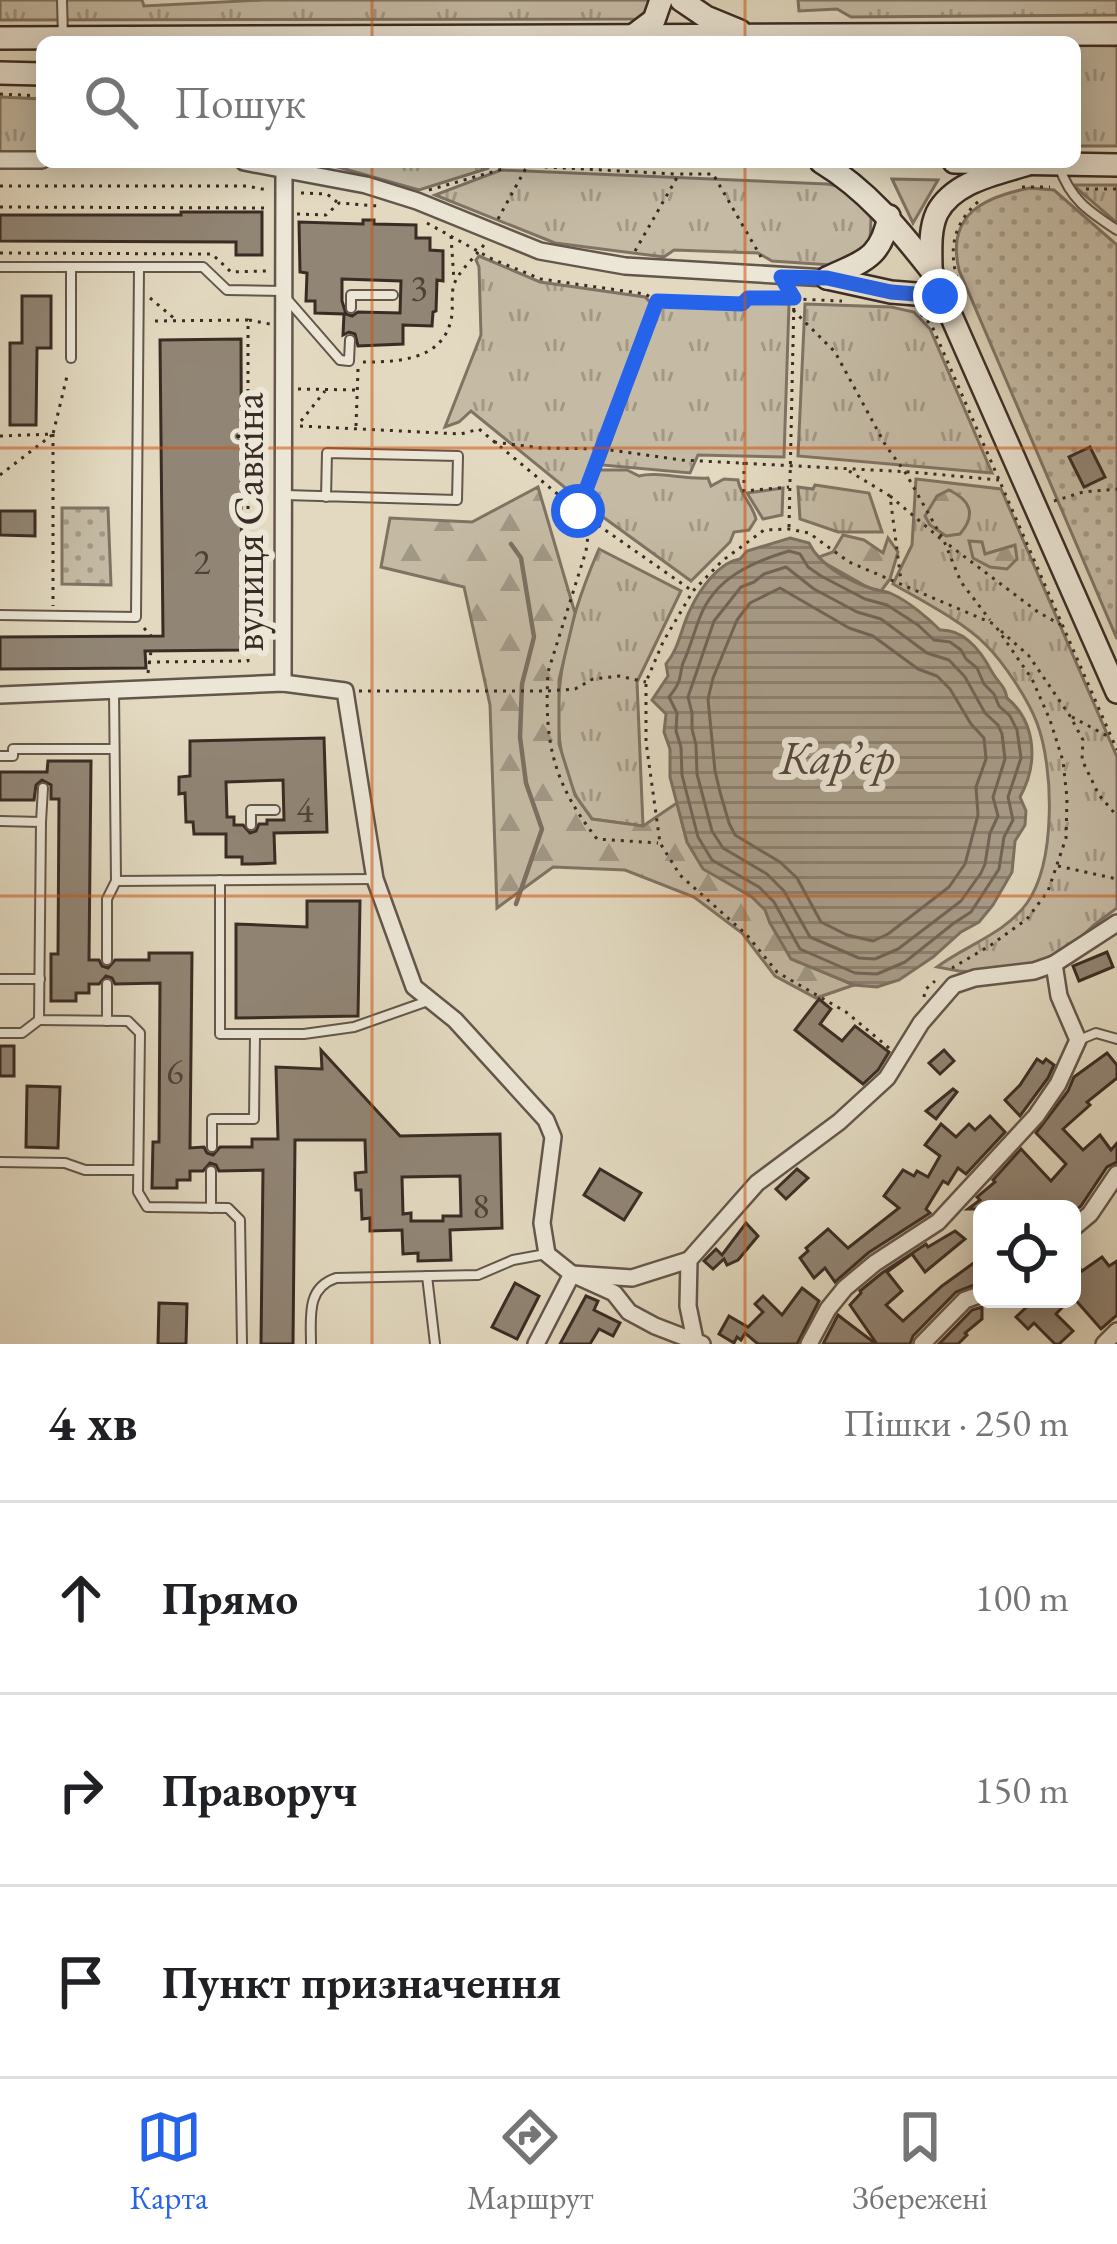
<!DOCTYPE html>
<html lang="uk">
<meta charset="utf-8">
<style>
:root{--surface:#fff;--page:#f2f2f2;--text:#202124;--muted:#757577;--line:#e0e0e0;--accent:#2563eb}
body{margin:0;font-family:"EB Garamond",serif;background:var(--page);color:var(--text)}
.controls{position:absolute;right:36px;bottom:36px;display:grid;overflow:hidden;border-radius:18px;box-shadow:0 6px 30px #0003}
.controls button{width:108px;height:108px;display:grid;place-items:center;padding:0;border:0;border-bottom:3px solid var(--line);background:var(--surface);color:var(--text);font:60px sans-serif}
.stop{position:absolute;width:36px;height:36px;margin:-27px;border:9px solid #2563eb;border-radius:50%;background:#fff}
.stop.end{background:#2563eb;border-color:#fff;box-shadow:0 3px 12px #0008}
.list{margin:0;padding:0;list-style:none}
h2{display:flex;justify-content:space-between;align-items:center;height:156px;margin:0;padding:0 48px;font-size:51px}
h2 small{font-size:39px;font-weight:400;color:var(--muted)}
.list li{display:grid;grid-template-columns:78px 1fr auto;gap:36px;align-items:center;box-sizing:border-box;height:192px;padding:0 48px;border-top:3px solid var(--line)}
.list b{display:block;font-size:45px;white-space:nowrap}
.list em{font-size:39px;font-style:normal;color:var(--muted)}
.icon{flex:none;width:66px;height:66px;fill:none;stroke:currentColor;stroke-width:2;stroke-linecap:round;stroke-linejoin:round}
.map{position:relative;flex:none;width:1117px;height:1344px;overflow:hidden}
.search{position:absolute;background:var(--surface);box-shadow:0 6px 30px #0003;left:36px;right:36px;top:36px;height:132px;display:flex;align-items:center;gap:30px;box-sizing:border-box;padding:0 42px;border-radius:18px;color:var(--muted);font-size:45px}
.sheet{height:732px;background:var(--surface)}
nav{display:flex;justify-content:space-around;align-items:center;box-sizing:border-box;height:168px;border-top:3px solid var(--line);background:var(--surface);font-size:33px;color:var(--muted)}
nav a{display:grid;justify-items:center;gap:6px}
nav .on{color:var(--accent)}
.map>svg:first-child{display:block}
.grass{fill:url(#grass-tufts);stroke:#807364;stroke-width:3}
.forest{fill:url(#forest-firs);stroke:#807364;stroke-width:3}
.park{fill:url(#park-dots);stroke:#807364;stroke-width:3}
.water{fill:url(#water-rules);stroke:#7d7062;stroke-width:3}
.lines{fill:none;stroke-linecap:round;stroke-linejoin:round}
.shore{stroke:#726458;stroke-width:3}
.stream{stroke:#7d7062;stroke-width:4.5}
.building{fill:#918575;stroke:#3a2b24;stroke-width:3;fill-rule:evenodd}
.lane-casing{stroke:#64564b;stroke-width:12}
.street-casing{stroke:#64564b;stroke-width:20}
.secondary-casing{stroke:#3a2b24;stroke-width:26}
.path{stroke:#3a2b24;stroke-width:3;stroke-dasharray:3 6;stroke-linecap:butt}
.lane{stroke:#ece6d6;stroke-width:8}
.street{stroke:#ece6d6;stroke-width:15}
.secondary{stroke:#ece6d6;stroke-width:21}
.route{stroke:#2563eb;stroke-width:15}
.grid{fill:none;stroke:#ce5210;stroke-width:3;stroke-opacity:0.55}
.labels{text-anchor:middle;stroke-width:12;stroke-linejoin:round;paint-order:stroke}
.number-label{font-size:36px;fill:#504238}
.street-label{font-size:42px;fill:#3a2b24;stroke:#ece6d6}
.water-label{font-size:45px;font-style:italic;fill:#56483e;stroke:#ece6d6}
</style>
<div class="map">
<svg width="1117" height="1344" viewBox="0 0 1117 1344">
<defs>
<pattern id="grass-tufts" width="24" height="20" patternUnits="userSpaceOnUse" patternTransform="scale(3)"><rect width="24" height="20" fill="#c5bba5"/><path d="M3 7l-1-3M5 7V3M7 7l1-3M15 17l-1-3M17 17v-4M19 17l1-3" fill="none" stroke="#a19886"/></pattern>
<pattern id="forest-firs" width="22" height="20" patternUnits="userSpaceOnUse" patternTransform="scale(3)"><rect width="22" height="20" fill="#c5bba5"/><path d="M5 1l3.5 6h-7zM16 11l3.5 6h-7z" fill="#a19886"/></pattern>
<pattern id="park-dots" width="8" height="8" patternUnits="userSpaceOnUse" patternTransform="scale(3)"><rect width="8" height="8" fill="#c5bba5"/><path d="M2 2h.1M6 6h.1" fill="none" stroke="#a19886" stroke-width="1.8" stroke-linecap="round"/></pattern>
<pattern id="water-rules" width="6" height="5" patternUnits="userSpaceOnUse" patternTransform="scale(3)"><rect width="6" height="5" fill="#a99e8b"/><path d="M0 2.5h6" fill="none" stroke="#8b8171"/></pattern>
</defs>
<rect width="100%" height="100%" fill="#e2d9c0"/>
<filter id="stains"><feTurbulence type="fractalNoise" baseFrequency=".00167" numOctaves="4"/><feColorMatrix values="0 0 0 0 .2 0 0 0 0 .09 0 0 0 0 .02 0 0 0 .5 -.17"/></filter>
<radialGradient id="worn" r=".72"><stop offset=".6" stop-color="#630" stop-opacity="0"/><stop offset="1" stop-color="#630" stop-opacity=".3"/></radialGradient>
<g class="grass">
<path d="M0,0h142l2,6 119,-6h390l-4,9 -13,10 -636,1z"/>
<path d="M798,0h319v15l-266,2 -14,-8 -38,2z"/>
<path d="M1075,45l42,1v100h-42z"/>
<path d="M0,97l42,2v53l-42,1z"/>
<path d="M311,162h128l50,6 -70,22 -92,-26z"/>
<path d="M501,170l326,14 16,3 19,15 9,16 -1,24 -6,9 -33,14 -59,-4 -14,-8 -84,-3 -10,7 -109,-14 -120,-48z"/>
<path d="M892,179l46,1 -25,43z"/>
<path d="M1073,185h44v38z"/>
<path d="M479,256l61,26 105,15 7,7 -73,195 -108,-88 -12,11 -14,5 36,-92 -2,-68 -3,-7z"/>
<path d="M749,302l40,2 -5,153 -86,-2 -8,18 -88,-8 58,-160 83,2z"/>
<path d="M805,304l86,3 23,5 16,17 62,144 -194,-17z"/>
<path d="M599,470h28l12,6c18,-5 46,4 69,2l3,8 13,-7 14,1c2,15 14,23 18,39l-7,11 -15,2 -4,10 -39,39 -88,-64 -3,-7 -13,-1 1,-29z"/>
<path d="M916,479l85,10 116,268v151l-23,17 -34,32 -59,17 -42,-3 -22,-4c29,-22 68,-33 90,-64 29,-41 27,-135 10,-180 -9,-24 -33,-60 -51,-78 -21,-22 -65,-45 -93,-61l19,-39z"/>
<path d="M815,485l54,8 13,39h-44l-38,-13 -2,-32 15,2z"/>
<path d="M783,488l-1,27 -19,4 -16,-26z"/>
<path d="M599,549l82,42 -44,91 6,144 -51,-7c-5,-8 -12,-15 -16,-23 -38,-74 -8,-176 23,-247z"/>
</g>
<g class="forest">
<path d="M538,487l37,126 -16,67v64l16,51 17,24 51,7 34,-23 10,39 16,26 49,29 14,13 4,13 21,35 63,27 -38,13 -41,-22 -33,-43 -48,-36 -69,-27 -72,-3 -56,41 -7,-203 -26,-118 -83,-20 9,-49 82,4z"/>
<path d="M949,490c21,10 28,24 11,44l-14,2 -16,-11 -5,-9 12,-20z"/>
<path d="M843,535l21,5 19,13 5,-15 10,14 -8,27 -9,12 -12,-3 -53,-30 17,-6z"/>
<path d="M969,541l13,1 3,12 30,-9 2,14 -10,10 -17,-2 -17,-9z"/>
</g>
<g class="park">
<path d="M1030,188l24,2 63,55v394l-158,-369c-13,-55 24,-73 71,-82z"/>
<path d="M62,508h46l3,77 -49,-1z"/>
</g>
<path class="water" d="M790,538l19,5c11,23 40,38 64,46 6,2 13,2 19,5 16,7 36,24 48,36 25,-1 42,23 52,42 6,11 13,13 15,26 30,25 31,67 13,99l6,14 -1,14 -10,16 -3,31 -19,33 -14,17 -18,10 -28,25 -34,23 -22,7 -23,-2 -63,-26 -21,-36 -5,-13 -13,-13 -49,-28 -16,-27 -17,-65v-28l-6,-17 2,-18 -14,-14 16,-24 -2,-12c14,-17 15,-37 25,-56 9,-19 28,-46 49,-49l7,-8z"/>
<g class="lines">
<g class="shore">
<path d="M789,551l11,3 8,13 13,9 44,23 22,6 31,20 16,15 16,2 11,8 5,9 11,9 7,16 10,10 5,12 11,10 7,14 4,28 -13,39 5,23 -9,17 -5,32 -28,43 -17,11 -49,39 -28,12 -22,-1 -55,-24 -26,-47 -15,-15 -47,-27 -14,-23 -16,-62 -1,-28 -5,-16 1,-18 -8,-16c4,-5 8,-10 10,-16 2,-6 2,-13 4,-18 7,-15 11,-31 17,-46 15,-39 52,-55 89,-66z"/>
<path d="M786,567l28,22 43,23 24,7 46,34 22,7 16,17 20,36 13,12 4,9 3,25 -12,38 5,19 -8,17 -5,31 -4,9 -20,28 -63,48 -23,10 -16,-1 -49,-21 -26,-46 -17,-17 -44,-26 -11,-17 -15,-57 -1,-29 -4,-16v-16l-4,-16 26,-76 27,-34 13,-5 10,-8z"/>
<path d="M780,588l69,40 24,8 45,33 19,7 13,13 21,35 13,14 2,21 -10,28 2,28 -13,49 -16,23 -61,47 -15,7 -26,-6 -26,-13 -24,-44 -17,-16 -45,-27 -6,-12 -9,-31 -5,-21 -7,-72 5,-21 24,-58 13,-17z"/>
</g>
<path class="stream" d="M511,544l10,14 13,79 -12,47 -2,53 6,46 16,46 -26,75"/>
</g>
<g class="building">
<path d="M181,212h81v43h-26v-13l-236,-1v-26h181z"/>
<path d="M363,220h11v4l42,1v13h14v12l13,1v30l-6,-1 -1,31 -3,1 -1,14 -29,-1v19l-45,2 -3,-12 -6,-2 -6,3 1,-21 -29,-1v-12h-9l1,-28 -7,-1 -1,-50 64,2zM342,279l59,2 -1,32 -42,-1 -6,4 -6,-2 -4,-13z"/>
<path d="M22,296h29v52h-14l-1,77h-26v-82h12z"/>
<path d="M241,339l1,311 -97,1 1,17 -146,1v-32l163,-1 -3,-296z"/>
<path d="M1090,447l15,30 -21,10 -15,-30z"/>
<path d="M0,511h35v25l-35,-1z"/>
<path d="M324,738l3,94 -53,1 1,30 -23,1h-10v-7h-16v-23h-32l-1,-12h-7l-1,-29 -6,1v-17l11,-1v-35zM283,780l1,40h-17v4h-8l-3,7 -6,2 -7,-8h-9v-8h-7l-1,-35z"/>
<path d="M48,761h43l-2,199h10l3,6 6,2 7,-8h34v-7h43l-2,195 14,-1 3,6 6,2 7,-8h32v-8h26l-2,-72 46,2 -1,-19 79,86 100,-2 2,94 -52,2 1,30 -33,1v-8l-15,1 -1,-24 -32,1v-13l-8,1 -1,-29h-5l-1,-17 11,-1 -1,-32h-70l-2,204h-32l2,-174 -44,1 -3,-6 -6,-2 -7,8h-13v9h-13v8h-25l1,-46h6l1,-159 -45,1 -3,-6 -6,-2 -7,8h-10v9h-13v8h-25v-47h7l1,-155h-8v-14l-9,-5 -6,5 -2,15h-34v-28h47zM460,1176l1,40h-18v5h-32v-8l-8,1 -1,-37z"/>
<path d="M307,901h53l-2,115 -122,2v-94l71,3z"/>
<path d="M1107,952l6,15 -34,14 -6,-15z"/>
<path d="M819,999l12,10 -11,15 22,17 13,-15 34,26 -11,18 -15,14 -68,-54z"/>
<rect x="0" y="1046" width="14" height="30"/>
<path d="M944,1050l10,11 -14,13 -11,-11z"/>
<path d="M1107,1053l10,12v13l-30,24 3,3 -27,24 20,21 17,-15 11,15 6,-7v19l-10,5 -26,39 -9,7v-4h-104l12,-9 -3,-3 18,-15 -2,-2 28,-31 30,32 15,-17 -30,-31 32,-42 6,-14z"/>
<path d="M1037,1059l6,4 3,-4 8,6 -6,13 -28,38 -15,-16 15,-15z"/>
<path d="M27,1086l33,1 -2,61 -32,-1z"/>
<path d="M953,1089l4,3 -21,27 -10,-8z"/>
<path d="M990,1116l15,16 -39,42 -8,-6 -10,16 -5,-3 -17,28 4,4 -62,40 -33,29 -10,-14 -11,10 -14,-20 8,-7 -2,-3 22,-19 20,19 51,-40 -15,-12 19,-26 11,6 3,-5 11,6 12,-21 -15,-11 16,-21 15,13 13,-13 6,6z"/>
<path d="M600,1169l41,24 -17,27 -40,-25z"/>
<path d="M797,1169l11,9 -22,21 -10,-10z"/>
<path d="M746,1223l12,13 -20,24 -11,5 -3,-6 -11,10 -9,-8 12,-12 6,6z"/>
<path d="M955,1231l10,8 -40,33 -13,-18 -25,18 15,19 -16,14 17,16 39,-35 40,-29v25l-26,10 -43,44 -3,8h-33l-27,-39 11,-12 -1,-2 22,-18 44,-29 2,3z"/>
<path d="M1102,1257l7,9 8,-5v54l-16,14 -29,-33v-36l10,11z"/>
<path d="M515,1283l24,13 -22,43 -25,-12z"/>
<path d="M802,1288l17,13 -22,43h-39l-13,-11 -4,7 -4,-3 -3,6 -15,-9 10,-18 19,11 15,-15 -8,-8 8,-8 19,19z"/>
<path d="M586,1296l12,5 -4,9 26,13 -7,13 -14,-7 -9,15h-30z"/>
<path d="M1035,1299h35l-14,15 17,17 -14,13h-4l-21,-21 -6,6 -12,-12z"/>
<path d="M159,1303l28,1 -1,40h-28z"/>
<path d="M982,1307v12l-17,14 2,2 -9,9h-19l33,-34z"/>
<path d="M838,1315l5,4 33,25h-53z"/>
</g>
<g class="lines">
<g class="lane-casing">
<g id="lane">
<path d="M62,0l1,38"/>
<path d="M1059,166c11,33 29,45 58,64"/>
<path d="M0,267h203l24,23 56,1"/>
<path d="M286,298l54,62 9,1 1,-21"/>
<path d="M351,308v-13h42"/>
<path d="M71,358v-91"/>
<path d="M285,495l172,5 1,-44 -131,-3 -1,44"/>
<path d="M0,615l136,2 3,-349"/>
<path d="M114,691l2,190 257,-2"/>
<path d="M0,756h13v-7h101"/>
<path d="M0,821l41,1 -2,198 89,1 12,12 -2,159 9,15 81,1 12,12 2,124"/>
<path d="M41,822l2,-34"/>
<path d="M251,825v-15h24"/>
<path d="M220,880v154h84l50,-7 74,-26"/>
<path d="M107,960v-61l9,-18"/>
<path d="M0,979h40"/>
<path d="M107,1021v-37"/>
<path d="M0,1033h22l17,-13"/>
<path d="M1079,1040l17,-7 21,6"/>
<path d="M212,1147v-28h42l1,-85"/>
<path d="M0,1162l65,1 20,7h53"/>
<path d="M211,1208v-37"/>
<path d="M427,1276l8,68"/>
<path d="M311,1344c0,-27 -5,-56 25,-66l142,-3 35,-15 33,-6"/>
</g>
</g>
<g class="street-casing">
<g id="street">
<path d="M0,160h42"/>
<path d="M244,162l122,23 51,16 123,50 85,15 202,12"/>
<path d="M283,683l1,-515"/>
<path d="M0,695l283,-12 62,8 30,188 39,108 41,33 91,100 7,17 -11,86 5,31 25,20 42,19 15,19 26,14 47,18"/>
<path d="M1072,1229l18,-15 27,-40"/>
<path d="M695,1340l-7,-34 1,-46 68,-77 82,-61 48,-44 34,-55 33,-38 21,-7 59,-7 20,-7 63,-41"/>
<path d="M536,1344l36,-70 60,4 57,-18"/>
<path d="M809,1344l19,-35 17,-21 30,-25 63,-41 98,-106 22,-32 20,-44 -19,-44 -5,-32"/>
<path d="M922,1344l43,-44 17,-6"/>
<path d="M1104,1344l13,-13"/>
</g>
</g>
<g class="secondary-casing">
<g id="secondary">
<path d="M681,0l25,17 34,14"/>
<path d="M634,35l20,-15 7,-20"/>
<path d="M0,38l1117,-4"/>
<path d="M0,73l42,1"/>
<path d="M821,162c46,28 77,66 110,108l186,422"/>
<path d="M954,162l163,3"/>
<path d="M931,270c0,-18 -2,-40 6,-57 17,-32 60,-39 91,-49"/>
<path d="M827,278l64,14 50,4"/>
<path d="M827,278c36,-17 54,-19 62,-62"/>
</g>
</g>
<g class="path">
<path d="M0,94l42,2"/>
<path d="M455,162l220,12"/>
<path d="M0,186h246l22,4"/>
<path d="M1022,187h28"/>
<path d="M1086,189h31"/>
<path d="M429,190l77,-22"/>
<path d="M301,193l26,1 10,8"/>
<path d="M0,207l268,1"/>
<path d="M297,214l29,1 13,-12 39,3"/>
<path d="M498,219l28,-51"/>
<path d="M427,223l65,36 49,20 104,15 12,7 85,3 6,-7 94,4"/>
<path d="M451,236l3,45"/>
<path d="M635,251l44,-77h34l48,83"/>
<path d="M0,253l212,1 19,18 36,-1"/>
<path d="M963,295c-15,-36 -15,-67 16,-94"/>
<path d="M150,298l25,21"/>
<path d="M793,310l42,42 51,94 19,26 39,69 17,41 29,38"/>
<path d="M921,314l11,12 185,424"/>
<path d="M249,320l21,4"/>
<path d="M363,362c33,0 79,-1 88,-42 3,-12 -1,-28 4,-38 6,-14 22,-26 30,-39"/>
<path d="M298,389l59,1"/>
<path d="M301,421l24,-30"/>
<path d="M300,426l161,8 18,-5 99,82 113,79"/>
<path d="M356,426l2,-57"/>
<path d="M53,434v172"/>
<path d="M0,436l53,-2 15,-62"/>
<path d="M494,442l47,6 62,1 79,11 229,12 88,8"/>
<path d="M744,462v29l45,-4"/>
<path d="M849,471l41,25 11,85"/>
<path d="M0,475l52,-40"/>
<path d="M890,496l51,43"/>
<path d="M1054,501l29,-9 34,-3"/>
<path d="M578,511l79,-208"/>
<path d="M590,521l-4,30 -38,121c-4,71 5,111 49,167l61,4"/>
<path d="M789,527l5,-229 -4,-6"/>
<path d="M949,545l89,67 25,14"/>
<path d="M144,628l7,8"/>
<path d="M1001,631l28,25 41,60 13,24 -1,20 17,35 18,21"/>
<path d="M148,662l100,-1v-341l-95,1"/>
<path d="M148,673l3,-22"/>
<path d="M359,691h188l28,-2 18,-10 26,-3 27,6"/>
<path d="M1072,717l39,21"/>
<path d="M1058,866l59,13"/>
<path d="M924,997l1,-7 10,-9"/>
<path d="M889,1048l-43,-36 -69,-40 -30,-37 -67,-60 -20,-32 -14,-101v-60l17,-40 30,-51 29,-30 42,-31 25,-1 20,4 40,29 145,62 38,55 18,41 13,41 4,37 -1,40 -18,53 -21,28 -36,26 -39,23"/>
</g>
<use href="#lane" class="lane"/>
<use href="#street" class="street"/>
<use href="#secondary" class="secondary"/>
</g>
<g class="lines">
<path class="route" d="M578,511l79,-210 85,3 6,-6h46l-13,-21 46,1 64,14 49,4"/>
</g>
<path class="grid" d="M372,0v42M745,0v42M372,162v1182M745,162v1182M0,448h1117M0,896h1117"/>
<g class="labels">
<g class="number-label">
<text x="419" y="300">3</text>
<text x="202" y="574">2</text>
<text x="305" y="822">4</text>
<text x="175" y="1084">6</text>
<text x="481" y="1218">8</text>
</g>
<g class="street-label">
<text transform="translate(248 522) rotate(-90)" y="15">вулиця Савкіна</text>
</g>
<g class="water-label">
<text x="837" y="773">Кар’єр</text>
</g>
</g>
<rect width="100%" height="100%" filter="url(#stains)"/>
<rect width="100%" height="100%" fill="url(#worn)"/>
</svg>
<div class="controls">
<button><svg class="icon" aria-label="locate" viewBox="0 0 24 24"><circle cx="12" cy="12" r="6"/><path d="M12 2v4M12 18v4M2 12h4M18 12h4"/></svg></button>
</div>
<div class="stop" style="left:578px;top:511px"></div>
<div class="stop end" style="left:940px;top:296px"></div>
<div class="search"><svg class="icon" aria-label="search" viewBox="0 0 24 24"><circle cx="10" cy="10" r="6"/><path d="M15 15l6 6"/></svg>Пошук</div>
</div>
<section class="sheet">
<h2>4 хв<small>Пішки · 250 m</small></h2>
<ul class="list">
<li><svg class="icon" aria-label="ahead" viewBox="0 0 24 24"><path d="M12 20V5M6 11l6-6 6 6"/></svg><div><b>Прямо</b></div><em>100 m</em></li>
<li><svg class="icon" aria-label="right" viewBox="0 0 24 24"><path d="M7 20v-9h11M14 6l5 5-5 5"/></svg><div><b>Праворуч</b></div><em>150 m</em></li>
<li><svg class="icon" aria-label="arrive" viewBox="0 0 24 24"><path d="M6 21V4h12l-3 4 3 4H6"/></svg><div><b>Пункт призначення</b></div></li>
</ul>
</section>
<nav>
<a class="on"><svg class="icon" aria-label="map" viewBox="0 0 24 24"><path d="M3 6l6-2 6 2 6-2v14l-6 2-6-2-6 2zM9 4v14M15 6v14"/></svg>Карта</a>
<a><svg class="icon" aria-label="directions" viewBox="0 0 24 24"><path d="M12 3l9 9-9 9-9-9zM9 14v-3h6M13 9l2 2-2 2"/></svg>Маршрут</a>
<a><svg class="icon" aria-label="saved" viewBox="0 0 24 24"><path d="M7 4h10v16l-5-4-5 4z"/></svg>Збережені</a>
</nav>
